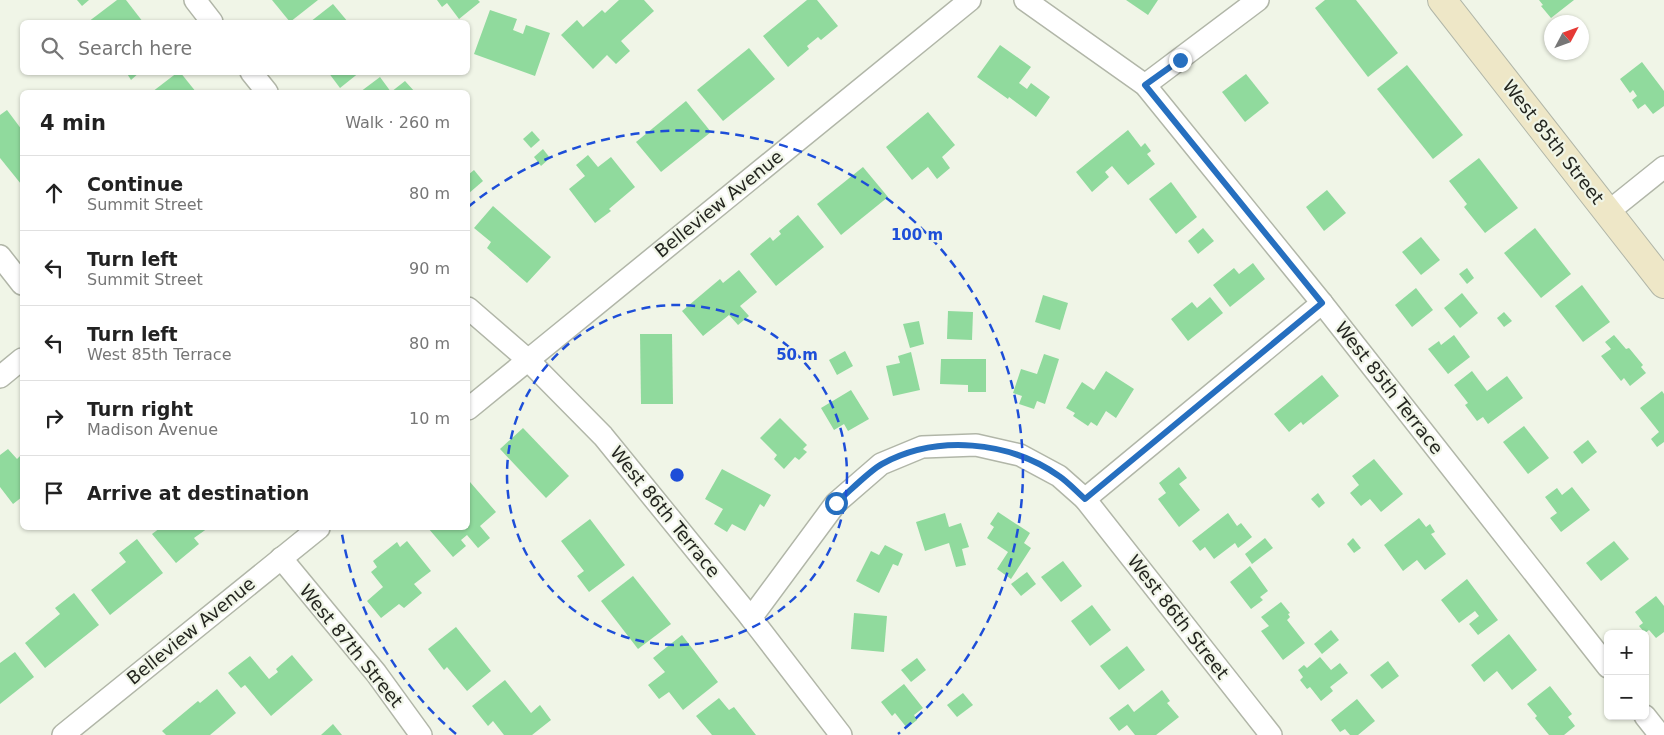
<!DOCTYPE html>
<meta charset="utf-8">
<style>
:root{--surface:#fff;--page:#f6f6f6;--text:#222;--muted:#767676;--line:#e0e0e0}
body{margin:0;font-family:"DejaVu Sans",sans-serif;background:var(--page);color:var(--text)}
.controls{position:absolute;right:15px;bottom:15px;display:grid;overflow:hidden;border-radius:8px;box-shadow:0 1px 4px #0004}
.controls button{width:45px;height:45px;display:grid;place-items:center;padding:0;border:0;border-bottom:1px solid var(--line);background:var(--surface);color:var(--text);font:25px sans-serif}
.compass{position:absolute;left:1544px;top:15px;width:45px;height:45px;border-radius:50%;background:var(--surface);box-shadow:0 1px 4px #0004;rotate:49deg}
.stop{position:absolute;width:15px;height:15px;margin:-11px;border:4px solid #266fbf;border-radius:50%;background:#fff}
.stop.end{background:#266fbf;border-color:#fff;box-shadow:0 1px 5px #0008}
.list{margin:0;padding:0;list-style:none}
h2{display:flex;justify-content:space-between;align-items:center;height:65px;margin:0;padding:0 20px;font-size:21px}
h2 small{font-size:16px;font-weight:400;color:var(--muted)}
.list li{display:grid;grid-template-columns:32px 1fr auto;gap:15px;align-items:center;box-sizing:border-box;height:75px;padding:0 20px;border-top:1px solid var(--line)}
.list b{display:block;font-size:19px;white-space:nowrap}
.list p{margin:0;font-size:16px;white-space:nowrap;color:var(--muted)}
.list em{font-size:16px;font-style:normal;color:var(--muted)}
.icon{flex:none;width:28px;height:28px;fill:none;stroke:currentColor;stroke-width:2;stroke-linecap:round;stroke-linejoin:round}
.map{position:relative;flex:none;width:1664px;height:735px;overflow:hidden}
.search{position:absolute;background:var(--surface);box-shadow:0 1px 4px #0004;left:20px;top:20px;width:450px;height:55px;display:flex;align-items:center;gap:12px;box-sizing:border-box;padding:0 18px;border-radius:8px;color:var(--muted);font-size:19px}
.panel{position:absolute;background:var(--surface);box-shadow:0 1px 4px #0004;left:20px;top:90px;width:450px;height:440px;border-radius:8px}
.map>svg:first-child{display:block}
.building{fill:#90da9d}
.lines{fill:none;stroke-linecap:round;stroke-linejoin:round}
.minor-casing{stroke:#b1b6a8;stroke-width:24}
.secondary-casing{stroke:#b1b6a8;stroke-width:30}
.minor{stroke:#fff;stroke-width:21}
.secondary{stroke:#eee7c7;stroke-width:28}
.route{stroke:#266fbf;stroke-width:6}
.ring{fill:none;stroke:#1d4ed8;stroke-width:2.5;stroke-dasharray:9 6}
.labels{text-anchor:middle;stroke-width:4.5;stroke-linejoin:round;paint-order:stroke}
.street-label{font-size:18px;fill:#242620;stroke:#f0f5e7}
.centre{fill:#1d4ed8;stroke:#f0f5e7;stroke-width:2.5}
.ring-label{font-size:15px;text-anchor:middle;font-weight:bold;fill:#1d4ed8;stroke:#f0f5e7;stroke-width:4.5;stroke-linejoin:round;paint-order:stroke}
</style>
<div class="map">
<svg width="1664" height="735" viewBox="0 0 1664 735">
<rect width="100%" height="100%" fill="#f0f5e7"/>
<g class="building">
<path d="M77,0h12l-7,6z"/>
<path d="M117,0h9l17,22h-55z"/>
<path d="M272,0h46l-28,22z"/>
<path d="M437,0h41l2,2 -21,17 -12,-16 -5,4z"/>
<path d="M619,0h25l10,11 -33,30 9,10 -14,13 -9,-9 -14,14 -32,-34 16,-15 6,7 19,-17 3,3z"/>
<path d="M807,0h10l21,26 -17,14 -3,-3 -11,9 2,3 -21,18 -25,-31z"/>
<path d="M1126,0h32l-10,15z"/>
<path d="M1325,0h31l42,53 -30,24 -53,-69z"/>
<path d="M1539,0h35l-23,18 -10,-12 2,-1z"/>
<path d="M333,4l15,18h-38z"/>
<path d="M490,10l27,9 -4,11 10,4 3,-9 24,8 -15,43 -61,-22z"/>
<path d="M1000,45l31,22 -12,16 8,6 4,-6 19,14 -14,20 -27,-20 -1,2 -31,-22z"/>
<path d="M749,48l26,31 -52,42 -26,-31z"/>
<path d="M1642,62l22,29v15l-11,8 -8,-10 -7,5 -6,-9 5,-4 -4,-6 -3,3 -10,-14z"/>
<path d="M1407,65l56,70 -30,24 -56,-70z"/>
<path d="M126,72h14l-9,8z"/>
<path d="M178,72h2l16,20h-44z"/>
<path d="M328,72h32l-20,16z"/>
<path d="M1246,74l23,29 -24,19 -23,-30z"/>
<path d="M380,77l11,15 14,-11 10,11h-55z"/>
<path d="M686,101l25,31 -50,40 -25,-30z"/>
<path d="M7,110l15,20v52l-1,2 -21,-26v-43z"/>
<path d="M928,112l27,33 -13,12 8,11 -13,11 -9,-12 -16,13 -26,-33z"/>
<path d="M1128,130l13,17 4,-4 6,8 -4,3 8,10 -27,21 -16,-19 -7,6 4,5 -17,15 -16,-20z"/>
<path d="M532,131l8,9 -9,8 -8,-9z"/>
<path d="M543,149l7,9 -9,8 -7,-9z"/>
<path d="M588,155l10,12 13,-10 24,30 -26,22 2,2 -16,12 -26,-34 16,-13 -9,-11z"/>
<path d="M1479,158l39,50 -33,25 -21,-26 3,-3 -18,-23z"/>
<path d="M863,167l25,30 -47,38 -24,-31z"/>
<path d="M474,170l9,11 -15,13v-19z"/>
<path d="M1171,182l26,35 -21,17 -27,-35z"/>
<path d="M1327,190l19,23 -22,18 -18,-24z"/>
<path d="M493,206l58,51 -24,26 -40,-35 4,-6 -17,-14z"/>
<path d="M798,215l26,32 -48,39 -26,-32 20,-17 3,4 8,-7 -2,-3z"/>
<path d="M1203,228l11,13 -16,13 -10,-13z"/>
<path d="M1535,228l36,46 -30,24 -37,-45z"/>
<path d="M1421,237l19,23 -19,15 -19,-23z"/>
<path d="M1253,263l12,16 -35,28 -17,-22 21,-17 5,6z"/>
<path d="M1467,268l7,10 -7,6 -8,-10z"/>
<path d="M739,270l18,22 -17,14 9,10 -11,9 -9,-10 -26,21 -21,-25 38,-32 3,4z"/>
<path d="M1582,285l28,37 -27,20 -28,-36z"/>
<path d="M1416,288l17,22 -21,17 -17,-22z"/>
<path d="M1462,293l16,20 -18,15 -16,-20z"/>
<path d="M1043,295l25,8 -8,27 -25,-8z"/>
<path d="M1210,297l13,16 -35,28 -17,-22 21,-17 5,6z"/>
<path d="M948,311l25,1 -1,28 -25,-1z"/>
<path d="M1504,312l8,9 -8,6 -7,-9z"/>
<path d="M919,321l5,23 -14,4 -7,-24z"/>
<path d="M640,334h32l1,70h-32z"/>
<path d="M1454,335l16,22 -22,17 -20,-25 11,-8 2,4z"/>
<path d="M1614,335l12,14 3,-1 14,17 -2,2 5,6 -16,13 -6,-8 -3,3 -20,-25 10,-7 -6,-7z"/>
<path d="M845,351l8,15 -16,9 -8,-15z"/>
<path d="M911,352l9,38 -27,6 -7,-30 14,-3 -2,-7z"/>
<path d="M1044,354l15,5 -14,45 -8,-3 -3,8 -15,-5 3,-8 -9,-3 8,-24 16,5z"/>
<path d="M941,359h45v33h-18v-7l-28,-1z"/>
<path d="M1106,371l28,18 -18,29 -10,-7 -9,15 -6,-4 -3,4 -15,-10 2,-3 -9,-5 16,-26 12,8z"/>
<path d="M1472,371l15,20 20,-15 16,22 -35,26 -5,-7 -6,4 -12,-16 3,-2 -14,-18z"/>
<path d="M1322,375l17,21 -36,29 -2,-3 -12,10 -15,-18z"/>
<path d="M851,390l18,29 -21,12 -4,-7 -10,6 -13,-22z"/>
<path d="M1662,391l2,3v48l-7,5 -6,-8 8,-7 -19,-24z"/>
<path d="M780,418l27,27 -4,4 4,3 -8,8 -4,-3 -11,12 -10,-10 3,-4 -17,-17z"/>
<path d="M1524,426l25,32 -21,16 -25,-32z"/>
<path d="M523,428l46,48 -23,22 -46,-49z"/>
<path d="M1588,440l9,12 -15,12 -9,-12z"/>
<path d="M8,449l9,10 5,-5v43l-9,7 -13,-17v-32z"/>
<path d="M1374,459l29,35 -22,18 -11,-13 -9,7 -11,-13 9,-8 -7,-9z"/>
<path d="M1179,467l8,11 -8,6 21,26 -21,17 -21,-28 8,-6 -7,-10z"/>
<path d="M722,469l49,26 -7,12 -4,-3 -15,27 -13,-7 -5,8 -13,-8 9,-15 -18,-10z"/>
<path d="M470,482l26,30 -16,14 10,12 -12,10 -11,-13 -6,5 5,6 -13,11 -25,-29h40v-44z"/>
<path d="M1572,487l18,23 -29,22 -11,-14 7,-5 -12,-16 12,-9 5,7z"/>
<path d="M1318,493l7,10 -6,5 -8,-9z"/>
<path d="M998,512l32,21 -6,10 7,5 -20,31 -14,-10 11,-17 -21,-14 7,-11 -4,-3z"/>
<path d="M945,513l4,14 12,-4 8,24 -7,2 4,16 -10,2 -7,-24 -24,8 -9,-29z"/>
<path d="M1228,513l9,13 4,-3 11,14 -14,11 -3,-5 -21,16 -9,-12 -5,4 -8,-10z"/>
<path d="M1419,518l7,9 4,-3 5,8 -4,2 15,20 -21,16 -8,-10 -14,11 -19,-26z"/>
<path d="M590,519l35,46 -36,27 -12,-16 7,-5 -23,-30z"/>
<path d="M160,528h48l-14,10 5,6 -23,19 -24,-29z"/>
<path d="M1265,538l8,10 -21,16 -7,-10z"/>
<path d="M1353,538l8,10 -7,5 -7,-9z"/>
<path d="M137,539l26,34 -53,42 -19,-25 35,-28 -7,-9z"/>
<path d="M407,541l24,30 -17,13 8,9 -18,15 -5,-4 -18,14 -14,-17 16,-14 -12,-15 6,-5 -4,-6 24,-19 3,5z"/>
<path d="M1614,541l15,18 -28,22 -15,-18z"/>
<path d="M885,545l18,9 -5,12 -5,-2 -14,29 -23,-12 15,-30 8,4z"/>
<path d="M1063,561l19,25 -21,16 -20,-25z"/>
<path d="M1250,566l18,25 -8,6 3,3 -12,9 -21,-27z"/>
<path d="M1027,572l9,12 -15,12 -10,-12z"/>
<path d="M633,576l38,48 -33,25 -37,-48z"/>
<path d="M1467,579l31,41 -20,15 -9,-11 10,-8 -4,-5 -16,12 -18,-23z"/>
<path d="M74,593l25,32 -54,43 -20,-25 35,-29 -5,-6z"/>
<path d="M1656,596l8,10v26l-8,6 -7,-8 -4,3 -6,-7 4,-3 -8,-11z"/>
<path d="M1281,602l9,11 -2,1 2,3 -3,3 18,23 -22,17 -22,-29 8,-5 -8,-9z"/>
<path d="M1092,605l19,25 -21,16 -19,-25z"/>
<path d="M854,613l33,3 -3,36 -33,-3z"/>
<path d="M456,627l35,44 -24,20 -20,-24 -3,3 -16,-21z"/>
<path d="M1331,630l8,10 -17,14 -8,-10z"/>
<path d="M1509,634l28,36 -25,20 -15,-19 -13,11 -13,-17z"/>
<path d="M682,635l36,47 -35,28 -14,-18 -10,7 -11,-14 17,-13 -12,-14z"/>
<path d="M1127,646l18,24 -26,20 -19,-24z"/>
<path d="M15,652l19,25 -34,27v-41z"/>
<path d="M292,655l21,25 -42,36 -26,-31 -4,3 -13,-15 22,-17 19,23 9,-7 -2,-3z"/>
<path d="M1320,657l11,13 9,-7 8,10 -18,14 3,4 -12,10 -11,-14 -3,2 -7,-9 3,-3 -5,-7 6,-5 3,3z"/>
<path d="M917,658l9,12 -15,12 -10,-12z"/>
<path d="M1388,661l11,15 -17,13 -12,-14z"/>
<path d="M505,680l26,33 9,-8 11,15 -19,15h-28l-11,-14 -5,5 -16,-20z"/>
<path d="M904,684l19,24 -9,7 3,5 -10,8 -12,-15 -3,3 -11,-14z"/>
<path d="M1550,686l22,28 -4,3 7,9 -11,9h-15l-14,-17 2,-2 -10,-12z"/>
<path d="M217,689l19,24 -26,22h-44l-4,-4 36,-30 2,2z"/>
<path d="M1162,690l8,11 -3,2 12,14 -23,18h-21l-8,-10 -8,6 -10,-13 19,-14 6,8z"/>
<path d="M963,693l10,12 -16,12 -10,-12z"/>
<path d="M719,698l10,12 5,-3 22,28h-44l-16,-19z"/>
<path d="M1357,699l18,22 -17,14h-8l-5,-6 -5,3 -9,-12z"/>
<path d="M333,724l9,11h-21z"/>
</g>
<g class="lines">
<g class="minor-casing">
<g id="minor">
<path d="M195,0l17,22"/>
<path d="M1025,0l120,85 177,218 286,364"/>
<path d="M251,72l16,20"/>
<path d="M1145,85l113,-85"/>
<path d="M1608,212l56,-45"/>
<path d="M0,256l22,28"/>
<path d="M468,308l60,52 75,76 148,182 90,117"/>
<path d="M0,377l22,-18"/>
<path d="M468,409l502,-409"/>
<path d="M1085,499l237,-196"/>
<path d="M281,558l95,115 45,62"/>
<path d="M751,618l85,-115 45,-39 41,-17 54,-2 44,10 39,21 26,23 186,236"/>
<path d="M1645,716l15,19"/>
<path d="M63,735l256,-207"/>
</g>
</g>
<g class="secondary-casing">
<path id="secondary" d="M1442,0l222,284"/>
</g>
<use href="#minor" class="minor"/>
<use href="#secondary" class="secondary"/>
</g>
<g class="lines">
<path class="route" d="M836,503c12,-10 33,-32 46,-39 55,-30 127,-23 177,12 9,6 18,16 26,23l237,-196 -177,-218 35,-25"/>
</g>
<g class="ring">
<circle cx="677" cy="475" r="170"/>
<path d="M456 734A340 340 0 0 1 341 528M468 207A340 340 0 0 1 898 734"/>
</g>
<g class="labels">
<g class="street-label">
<text transform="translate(1553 142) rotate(52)" y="6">West 85th Street</text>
<text transform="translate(719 204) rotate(-39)" y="6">Belleview Avenue</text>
<text transform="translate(1389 388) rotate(52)" y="6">West 85th Terrace</text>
<text transform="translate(665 512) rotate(51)" y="6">West 86th Terrace</text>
<text transform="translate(1178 617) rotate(52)" y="6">West 86th Street</text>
<text transform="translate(191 631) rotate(-39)" y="6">Belleview Avenue</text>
<text transform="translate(351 646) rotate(51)" y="6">West 87th Street</text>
</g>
</g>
<circle cx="677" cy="475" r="8" class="centre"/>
<g class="ring-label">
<text x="917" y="240">100 m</text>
<text x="797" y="360">50 m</text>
</g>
</svg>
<div class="controls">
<button>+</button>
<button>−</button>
</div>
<svg class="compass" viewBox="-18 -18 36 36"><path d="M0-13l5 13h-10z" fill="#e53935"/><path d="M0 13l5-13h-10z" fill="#767676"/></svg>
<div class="stop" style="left:836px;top:503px"></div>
<div class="stop end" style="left:1180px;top:60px"></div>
<div class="search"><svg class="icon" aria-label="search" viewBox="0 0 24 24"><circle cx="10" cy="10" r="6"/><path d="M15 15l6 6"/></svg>Search here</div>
<section class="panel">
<h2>4 min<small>Walk · 260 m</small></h2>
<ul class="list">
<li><svg class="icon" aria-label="ahead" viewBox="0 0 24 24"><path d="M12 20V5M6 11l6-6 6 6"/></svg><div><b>Continue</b><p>Summit Street</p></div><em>80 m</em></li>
<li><svg class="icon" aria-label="left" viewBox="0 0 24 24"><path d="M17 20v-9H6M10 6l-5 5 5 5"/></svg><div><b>Turn left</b><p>Summit Street</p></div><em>90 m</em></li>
<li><svg class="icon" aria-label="left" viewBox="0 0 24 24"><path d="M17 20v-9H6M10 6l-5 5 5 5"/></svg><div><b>Turn left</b><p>West 85th Terrace</p></div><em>80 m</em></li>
<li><svg class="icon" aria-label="right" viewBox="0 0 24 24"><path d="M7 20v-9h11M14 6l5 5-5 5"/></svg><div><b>Turn right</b><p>Madison Avenue</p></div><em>10 m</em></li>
<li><svg class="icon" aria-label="arrive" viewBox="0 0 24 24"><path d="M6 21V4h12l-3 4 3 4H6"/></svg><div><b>Arrive at destination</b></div></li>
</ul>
</section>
</div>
